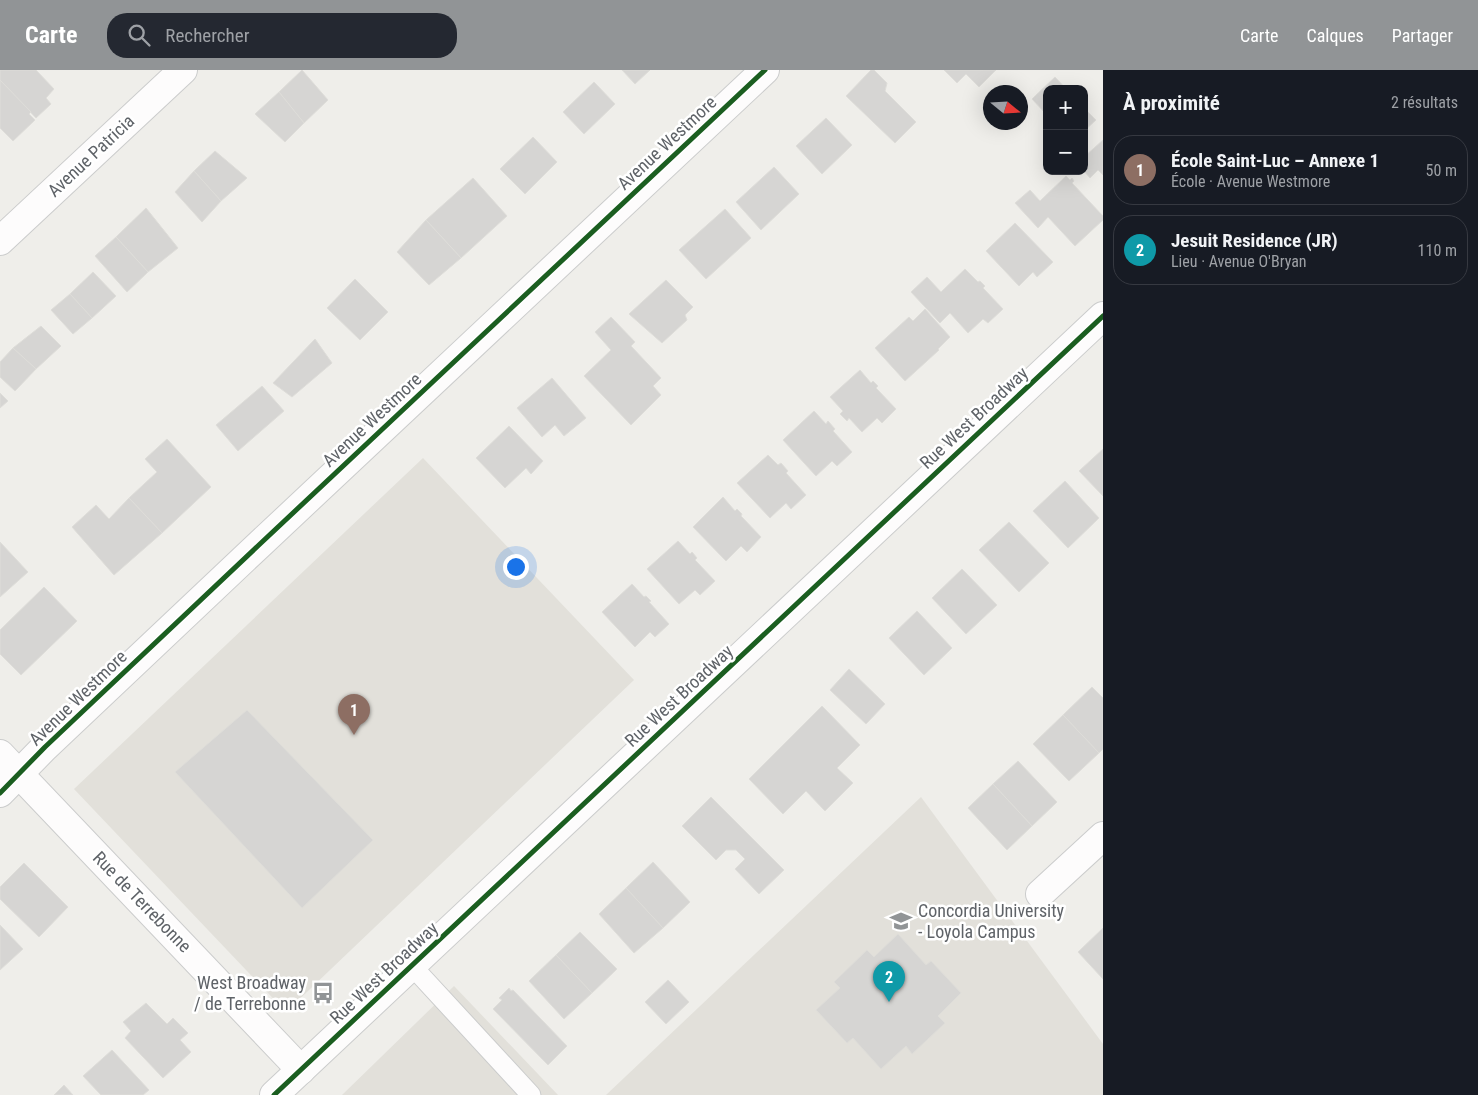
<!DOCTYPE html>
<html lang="fr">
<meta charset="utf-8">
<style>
:root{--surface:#171b24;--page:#242831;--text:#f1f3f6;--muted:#9ea1a6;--line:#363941;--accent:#919496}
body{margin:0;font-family:"Roboto Condensed",sans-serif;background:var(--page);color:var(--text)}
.controls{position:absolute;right:15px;top:15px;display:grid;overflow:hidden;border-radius:10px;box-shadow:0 5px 20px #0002}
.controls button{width:45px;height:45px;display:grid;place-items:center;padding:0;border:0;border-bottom:1px solid var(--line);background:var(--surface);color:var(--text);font:25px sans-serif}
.compass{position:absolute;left:983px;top:15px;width:45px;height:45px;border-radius:50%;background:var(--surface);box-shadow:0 5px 20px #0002;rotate:108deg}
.you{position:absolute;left:515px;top:496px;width:18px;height:18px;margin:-12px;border:4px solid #fff;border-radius:50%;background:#1a73e8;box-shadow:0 0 0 8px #1a73e833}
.badge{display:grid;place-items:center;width:32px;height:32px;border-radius:50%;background:var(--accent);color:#fff;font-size:16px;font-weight:700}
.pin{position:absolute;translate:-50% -41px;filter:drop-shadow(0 1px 2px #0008)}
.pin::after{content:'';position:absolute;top:26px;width:18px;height:15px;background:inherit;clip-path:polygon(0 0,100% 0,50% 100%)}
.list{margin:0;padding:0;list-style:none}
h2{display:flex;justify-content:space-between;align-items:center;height:65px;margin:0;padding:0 20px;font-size:21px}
h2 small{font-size:16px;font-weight:400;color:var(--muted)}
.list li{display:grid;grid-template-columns:32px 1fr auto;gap:15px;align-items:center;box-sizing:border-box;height:70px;margin:0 10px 10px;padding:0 10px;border:1px solid var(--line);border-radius:20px}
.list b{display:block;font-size:19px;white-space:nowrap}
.list p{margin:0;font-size:16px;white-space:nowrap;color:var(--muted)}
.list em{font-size:16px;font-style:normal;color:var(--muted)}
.icon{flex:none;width:28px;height:28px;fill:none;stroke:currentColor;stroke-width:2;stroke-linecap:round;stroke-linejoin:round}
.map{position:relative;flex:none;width:1103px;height:1025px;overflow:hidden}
header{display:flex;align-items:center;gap:30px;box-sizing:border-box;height:70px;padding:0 25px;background:var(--accent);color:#fff}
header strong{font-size:24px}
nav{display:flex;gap:28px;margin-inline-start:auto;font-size:18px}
.search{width:350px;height:45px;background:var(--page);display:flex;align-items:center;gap:12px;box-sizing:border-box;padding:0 18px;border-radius:20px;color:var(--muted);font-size:19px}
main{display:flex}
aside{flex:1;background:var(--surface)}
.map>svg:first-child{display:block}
.education{fill:#e2e0da}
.building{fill:#d6d5d3;stroke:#deddd9}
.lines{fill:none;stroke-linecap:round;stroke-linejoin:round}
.service-casing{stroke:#cbcccc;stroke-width:21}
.minor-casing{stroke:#cbcccc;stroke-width:30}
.tertiary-casing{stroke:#cbcccc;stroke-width:30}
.service{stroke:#fdfcfc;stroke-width:19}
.minor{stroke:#fdfcfc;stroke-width:28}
.tertiary{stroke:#fdfcfc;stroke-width:28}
.cycleway-casing{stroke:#fff;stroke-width:8}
.cycleway{stroke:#1b5e20;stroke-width:5}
.labels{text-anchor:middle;stroke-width:5;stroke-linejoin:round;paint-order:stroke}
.street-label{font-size:18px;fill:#5f6368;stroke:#fff}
.poi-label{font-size:18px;fill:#5f6368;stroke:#fff;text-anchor:start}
</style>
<header>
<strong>Carte</strong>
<div class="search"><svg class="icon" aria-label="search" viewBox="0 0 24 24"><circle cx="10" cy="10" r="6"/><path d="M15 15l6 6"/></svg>Rechercher</div>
<nav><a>Carte</a><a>Calques</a><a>Partager</a></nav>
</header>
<main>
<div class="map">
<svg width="1103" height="1025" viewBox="0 0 1103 1025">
<rect width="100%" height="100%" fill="#efeeea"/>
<g class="education">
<path d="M423,388l211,222 -348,332 -212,-223z"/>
<path d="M921,727l182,247v51h-497z"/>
<path d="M454,916l104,109h-216z"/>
</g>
<g class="building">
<path d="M0,0h36l18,19 -8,9 5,6 -15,14 -36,-38z"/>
<path d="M302,0l26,30 -24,23 -25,-31z"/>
<path d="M622,0h28l-15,14z"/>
<path d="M871,0h3l13,13 -2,8 31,31 -21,21 -49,-47z"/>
<path d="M944,0h52l-17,17 -13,-13 -9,9z"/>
<path d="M1055,7l11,12h-19v26l-15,-16z"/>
<path d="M0,10l31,32 -2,2 6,6 -22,21 -13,-13z"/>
<path d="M594,12l21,22 -31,30 -21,-22z"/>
<path d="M279,22l25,31 -19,19 -30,-28z"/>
<path d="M1084,38l12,12 -12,11z"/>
<path d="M826,48l26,27 -30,29 -26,-28z"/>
<path d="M533,67l24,25 -32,32 -25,-25z"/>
<path d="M1103,70v35l-5,-5 -8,8 -6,-7v-14z"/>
<path d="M215,81l32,27 -26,23 -27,-30z"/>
<path d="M774,97l25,27 -38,36 -25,-28z"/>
<path d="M194,101l27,30 -19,21 -27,-30z"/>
<path d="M1066,106l4,4 2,-2 2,3 -2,2 31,33v4l-28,26 -27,-29 -10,11 -23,-25 15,-13 10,11z"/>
<path d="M473,108l34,38 -46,42 -35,-38z"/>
<path d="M146,138l32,40 -30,24 -32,-35z"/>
<path d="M725,139l26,29 -45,41 -27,-29z"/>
<path d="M426,150l35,38 -32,27 -32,-33z"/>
<path d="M1015,153l38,39 -16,15 -4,-5 -14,14 -33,-35z"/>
<path d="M116,167l32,35 -21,20 -32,-36z"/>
<path d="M965,199l13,13 2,-1 5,5 -2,2 20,21 -15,14 -5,-4 -15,14 -18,-20 -10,10 -29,-31 16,-15 14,15z"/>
<path d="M93,202l23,24 -24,22 -22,-24z"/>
<path d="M355,209l33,33 -28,28 -33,-32z"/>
<path d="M666,210l27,27 -8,8 2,5 -25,23 -33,-29z"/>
<path d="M70,224l22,24 -19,16 -22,-24z"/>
<path d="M925,239l25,28 -12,12 1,1 -34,31 -30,-33 34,-31 4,4z"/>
<path d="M611,247l24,25 -4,4 30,32 -8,8 8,9 -30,30 -47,-49 27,-26 -16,-18z"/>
<path d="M41,256l20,20 -25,23 -23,-21z"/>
<path d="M315,269l17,24 -40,34 -19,-14z"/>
<path d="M13,278l23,21 -21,22 -15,-14v-15z"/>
<path d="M860,300l11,13 2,-2 5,5 -2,2 20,21 -14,14 -5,-5 -15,14 -13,-14 -2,3 -7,-7 3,-3 -13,-14z"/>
<path d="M552,308l34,40 -22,18 -9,-11 -13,12 -25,-29z"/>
<path d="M262,316l22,25 -46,40 -22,-26z"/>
<path d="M0,323l8,8 -8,7z"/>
<path d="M814,341l12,13 2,-3 7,8 -2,2 19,21 -15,14 -5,-5 -16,15 -33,-36z"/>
<path d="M509,356l34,35 -12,13 -5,-6 -21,20 -29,-30z"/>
<path d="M167,369l44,48 -49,46 -33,-35 28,-26 -12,-13z"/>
<path d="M1103,379v47l-24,-25z"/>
<path d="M768,385l10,10 3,-2 7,8 -2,2 20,22 -15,14 -5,-6 -16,15 -33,-35z"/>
<path d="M1065,411l34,37 -31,30 -35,-37z"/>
<path d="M723,427l12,14 2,-2 5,5 -1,2 20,21 -14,15 -6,-6 -15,15 -33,-34z"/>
<path d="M129,428l33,35 -48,42 -42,-48 24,-22 13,14z"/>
<path d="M1009,452l40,41 -30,29 -40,-42z"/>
<path d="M678,471l12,13 2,-2 5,6 -2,2 20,21 -15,14 -5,-5 -16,14 -32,-35z"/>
<path d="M0,472l28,30 -28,25z"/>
<path d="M962,499l35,36 -31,29 -34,-36z"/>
<path d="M632,514l12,13 2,-1 5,5 -2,1 20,22 -14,13 -5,-5 -15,15 -33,-35z"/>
<path d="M44,517l33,34 -56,54 -21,-21v-24z"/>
<path d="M917,541l35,37 -28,27 -35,-37z"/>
<path d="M849,599l36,35 -19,20 -36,-34z"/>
<path d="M1092,617l11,11v51l-4,4 -36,-38z"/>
<path d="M822,636l38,39 -23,23 16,15 -28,28 -19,-20 -23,23 -34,-35z"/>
<path d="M247,640l126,130 -71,68 -127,-136z"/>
<path d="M1063,645l36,38 -30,28 -36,-37z"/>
<path d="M1018,691l39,41 -25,24 -39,-42z"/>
<path d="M993,714l39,42 -25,24 -39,-42z"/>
<path d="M711,727l73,73 -25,24 -24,-25 10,-10 -9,-9h-10l-10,10 -34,-34z"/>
<path d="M653,792l37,40 -27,26 -37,-40z"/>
<path d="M24,793l44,44 -29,30 -39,-38v-12z"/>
<path d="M626,818l37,40 -29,25 -35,-39z"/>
<path d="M0,855l23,24 -23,21z"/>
<path d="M1103,858v51l-25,-27z"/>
<path d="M580,862l37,37 -25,24 -36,-38z"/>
<path d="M898,864l28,31 5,-4 30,32 -23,23 7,7 -33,31 -6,-8 -25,23 -28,-31 -6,5 -31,-33 24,-22 -6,-6 33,-32 7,7z"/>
<path d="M556,885l36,38 -28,26 -35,-38z"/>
<path d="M668,910l21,22 -23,22 -21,-22z"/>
<path d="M509,918l2,3 2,-1 54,56 -19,19 -55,-56 9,-9 -3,-2z"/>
<path d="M146,933l21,21 6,-6 15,15 -8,7 11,12 -28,26 -38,-40 6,-7 -8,-9z"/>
<path d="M112,980l37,40 -6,5h-42l-18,-19z"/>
<path d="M64,1015l9,10h-19z"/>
</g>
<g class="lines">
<g class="service-casing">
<path id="service" d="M412,896l119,129"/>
</g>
<g class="minor-casing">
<g id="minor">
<path d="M0,171l183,-171"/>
<path d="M0,684l301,316"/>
<path d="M0,723l45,-46 216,-204 504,-473"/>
<path d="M1040,824l63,-58"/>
</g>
</g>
<g class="tertiary-casing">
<path id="tertiary" d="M274,1025l829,-779"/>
</g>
<use href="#service" class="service"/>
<use href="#minor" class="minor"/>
<use href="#tertiary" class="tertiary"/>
<g class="cycleway-casing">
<g id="cycleway">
<path d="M0,723l45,-46 216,-204 504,-473"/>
<path d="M274,1025l829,-779"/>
</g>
</g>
<use href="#cycleway" class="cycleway"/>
</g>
<defs>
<g id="university-bare" transform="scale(1.725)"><path d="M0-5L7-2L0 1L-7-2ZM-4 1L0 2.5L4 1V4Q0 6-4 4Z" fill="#919496" stroke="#fff" stroke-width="2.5" paint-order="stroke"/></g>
<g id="bus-bare" transform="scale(1.725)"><path d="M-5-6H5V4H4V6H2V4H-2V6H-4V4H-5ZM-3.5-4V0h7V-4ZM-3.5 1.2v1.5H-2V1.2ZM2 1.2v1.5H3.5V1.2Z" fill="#919496" stroke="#fff" stroke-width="2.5" paint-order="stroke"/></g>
</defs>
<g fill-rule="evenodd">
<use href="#university-bare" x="901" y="851"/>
<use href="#bus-bare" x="323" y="923"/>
</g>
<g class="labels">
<g class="street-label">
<text transform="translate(667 73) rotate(-43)" y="6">Avenue Westmore</text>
<text transform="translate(91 86) rotate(-43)" y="6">Avenue Patricia</text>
<text transform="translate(974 348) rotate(-43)" y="6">Rue West Broadway</text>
<text transform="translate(372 350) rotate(-43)" y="6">Avenue Westmore</text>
<text transform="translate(679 626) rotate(-43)" y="6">Rue West Broadway</text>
<text transform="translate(78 628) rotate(-44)" y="6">Avenue Westmore</text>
<text transform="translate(142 832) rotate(46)" y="6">Rue de Terrebonne</text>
<text transform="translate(384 903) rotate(-43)" y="6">Rue West Broadway</text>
</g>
<g class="poi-label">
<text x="918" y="847">Concordia University<tspan x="918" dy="21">- Loyola Campus</tspan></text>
<text x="306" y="919" text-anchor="end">West Broadway<tspan x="306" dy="21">/ de Terrebonne</tspan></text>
</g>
</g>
</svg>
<div class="controls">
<button>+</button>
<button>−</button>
</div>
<svg class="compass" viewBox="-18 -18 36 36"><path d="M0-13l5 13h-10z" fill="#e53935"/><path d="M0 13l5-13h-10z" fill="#9ea1a6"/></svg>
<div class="you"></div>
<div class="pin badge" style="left:354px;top:665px;background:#8d6e63">1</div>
<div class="pin badge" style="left:889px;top:932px;background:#0f9aa8">2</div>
</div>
<aside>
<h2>À proximité<small>2 résultats</small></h2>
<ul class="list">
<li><span class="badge" style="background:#8d6e63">1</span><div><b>École Saint-Luc – Annexe 1</b><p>École · Avenue Westmore</p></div><em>50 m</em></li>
<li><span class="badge" style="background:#0f9aa8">2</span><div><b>Jesuit Residence (JR)</b><p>Lieu · Avenue O'Bryan</p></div><em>110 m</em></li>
</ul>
</aside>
</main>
